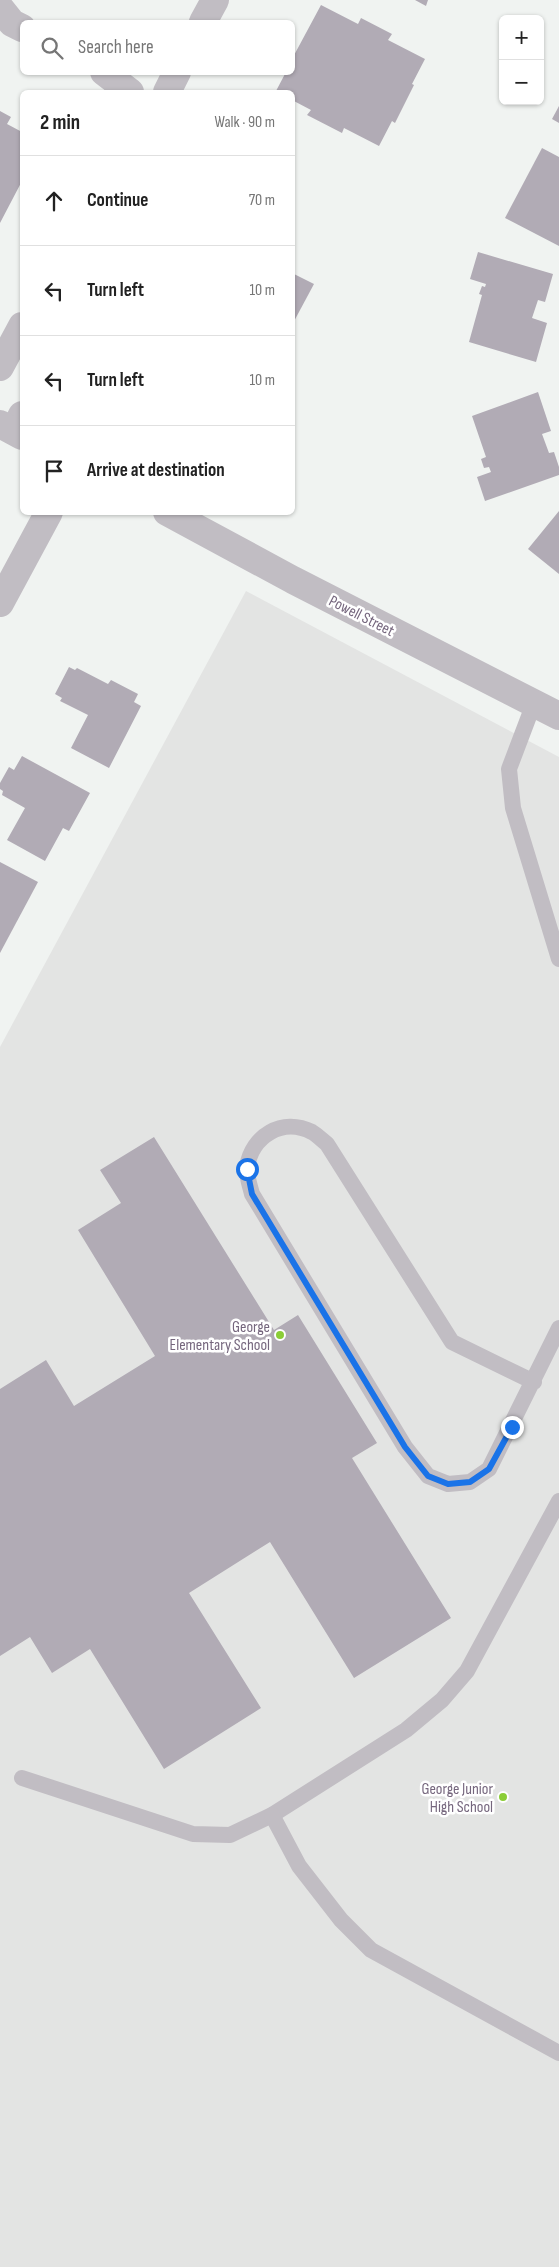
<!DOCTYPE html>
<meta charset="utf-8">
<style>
:root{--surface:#fff;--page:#f6f6f6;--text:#222;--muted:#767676;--line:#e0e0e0}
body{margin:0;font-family:"Sofia Sans Condensed",sans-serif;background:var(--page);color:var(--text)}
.controls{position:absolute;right:15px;top:15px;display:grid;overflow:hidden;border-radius:8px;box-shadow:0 1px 4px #0004}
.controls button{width:45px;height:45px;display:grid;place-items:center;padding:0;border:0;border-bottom:1px solid var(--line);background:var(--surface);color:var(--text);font:25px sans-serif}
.stop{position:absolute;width:15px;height:15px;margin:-11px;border:4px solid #1a73e8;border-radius:50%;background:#fff}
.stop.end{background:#1a73e8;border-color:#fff;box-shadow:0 1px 5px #0008}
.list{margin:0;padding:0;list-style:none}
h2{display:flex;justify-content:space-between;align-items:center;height:65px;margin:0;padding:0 20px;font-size:21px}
h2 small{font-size:16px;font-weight:400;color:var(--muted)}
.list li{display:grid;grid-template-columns:32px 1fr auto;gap:15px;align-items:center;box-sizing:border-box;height:90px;padding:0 20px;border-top:1px solid var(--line)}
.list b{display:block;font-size:19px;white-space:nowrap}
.list em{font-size:16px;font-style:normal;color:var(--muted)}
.icon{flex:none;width:28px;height:28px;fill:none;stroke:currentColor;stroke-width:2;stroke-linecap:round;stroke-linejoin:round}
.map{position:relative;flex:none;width:559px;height:2267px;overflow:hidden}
.search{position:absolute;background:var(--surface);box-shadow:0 1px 4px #0004;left:20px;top:20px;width:275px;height:55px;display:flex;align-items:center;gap:12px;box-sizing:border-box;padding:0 18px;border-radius:8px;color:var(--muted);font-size:19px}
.panel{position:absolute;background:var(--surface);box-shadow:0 1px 4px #0004;left:20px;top:90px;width:275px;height:425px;border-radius:8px}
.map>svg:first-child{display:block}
.built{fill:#e3e4e3}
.building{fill:#b1abb5}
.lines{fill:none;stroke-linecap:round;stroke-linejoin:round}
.service{stroke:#c1bdc3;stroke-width:16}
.minor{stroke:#c1bdc3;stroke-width:28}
.tertiary{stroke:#c1bdc3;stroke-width:28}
.route{stroke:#1a73e8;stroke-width:6}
.poi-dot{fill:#8bcd37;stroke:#fff;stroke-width:2}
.labels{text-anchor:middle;stroke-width:5;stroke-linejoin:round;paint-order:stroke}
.street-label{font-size:16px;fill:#75667d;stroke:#fff}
.poi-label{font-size:16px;fill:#75667d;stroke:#fff;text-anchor:end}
</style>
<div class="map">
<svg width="559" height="2267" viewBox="0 0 559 2267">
<rect width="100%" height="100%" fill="#f0f3f1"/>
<path class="built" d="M246,591l313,166v1510h-559v-1220z"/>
<g class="building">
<path d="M415,0h13l-2,6z"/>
<path d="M321,5l37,19 3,-6 31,16 -4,6 37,19 -13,25 2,1 -19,38 -3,-2 -13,25 -35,-18 -2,5 -35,-18 4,-5 -19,-10v-8l-16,-1 10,-19h6v-13z"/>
<path d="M559,106v17l-7,-4z"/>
<path d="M0,111l11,6 -4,7 15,8v49l-22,42z"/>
<path d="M542,148l17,9v89l-54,-28z"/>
<path d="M478,252l75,22 -8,28 -7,-2 -6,18 15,5 -11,39 -67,-20 13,-47 -3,-1 3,-8 3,1 1,-3 -16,-5z"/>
<path d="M292,273l22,11 -22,41z"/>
<path d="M538,392l13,39 -9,3 7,19 5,-1 5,15v8l-74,26 -8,-24 14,-5 -2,-5 -5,1 -3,-9 5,-2 -14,-41z"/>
<path d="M559,511v63l-31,-25z"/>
<path d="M69,667l6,3 2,-2 31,16 3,-4 27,14 -4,8 7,4 -32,62 -38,-20 17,-33 -28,-14 2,-3 -7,-4z"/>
<path d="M22,756l68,37 -21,38 -6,-3 -18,33 -38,-21 18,-32 -23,-13 1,-4 -3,-2v-6l9,-16 5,3z"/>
<path d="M0,862l38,20 -38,71z"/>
<path d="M154,1137l120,193 24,-15 79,128 -25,15 99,160 -97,60 -84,-136 -81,51 72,115 -97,61 -74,-120 -38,24 -22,-36 -30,19v-267l46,-29 28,46 81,-50 -77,-126 43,-27 -21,-33z"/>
</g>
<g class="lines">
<g class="service">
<path d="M534,703l-25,66 4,39 46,151"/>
<path d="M534,1382l-82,-40 -125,-198c-5,-4 -10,-9 -15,-12 -30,-15 -60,4 -65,35 -1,8 3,19 5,27l153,253 23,29 20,8 22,-2 19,-13 70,-141"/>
<path d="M22,1778l171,56 37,1 42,-20 134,-85 36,-30 25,-29 92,-170"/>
<path d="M272,1815l27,51 42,54 30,30 188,103"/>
</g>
<g class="minor">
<path d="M0,8l12,15 10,5"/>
<path d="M203,22l12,-22"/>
<path d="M104,72l26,20"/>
<path d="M167,92l10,-20"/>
<path d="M0,367l22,-41"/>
<path d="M14,431l8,-16"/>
<path d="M0,603l49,-91"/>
</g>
<g class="tertiary">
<path d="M0,424l22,12"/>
<path d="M167,512l126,68 266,136"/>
</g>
</g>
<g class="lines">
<path class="route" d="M247,1169l5,25 153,253 23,29 20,8 22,-2 19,-13 23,-42"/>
</g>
<g class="poi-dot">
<circle cx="280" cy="1335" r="5"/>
<circle cx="503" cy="1797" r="5"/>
</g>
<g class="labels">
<g class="street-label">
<text transform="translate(362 615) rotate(27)" y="6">Powell Street</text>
</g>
<g class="poi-label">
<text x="270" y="1332">George<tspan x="270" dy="18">Elementary School</tspan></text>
<text x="493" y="1794">George Junior<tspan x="493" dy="18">High School</tspan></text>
</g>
</g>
</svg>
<div class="controls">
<button>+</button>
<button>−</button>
</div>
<div class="stop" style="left:247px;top:1169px"></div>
<div class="stop end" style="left:512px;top:1427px"></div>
<div class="search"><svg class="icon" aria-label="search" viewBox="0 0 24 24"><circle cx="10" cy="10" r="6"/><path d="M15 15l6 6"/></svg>Search here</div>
<section class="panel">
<h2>2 min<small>Walk · 90 m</small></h2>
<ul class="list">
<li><svg class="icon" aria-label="ahead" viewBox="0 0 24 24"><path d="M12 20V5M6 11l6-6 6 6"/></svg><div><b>Continue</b></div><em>70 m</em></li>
<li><svg class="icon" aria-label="left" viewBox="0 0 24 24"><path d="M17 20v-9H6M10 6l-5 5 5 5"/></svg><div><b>Turn left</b></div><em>10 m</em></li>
<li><svg class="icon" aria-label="left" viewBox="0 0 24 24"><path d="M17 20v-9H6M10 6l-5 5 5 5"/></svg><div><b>Turn left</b></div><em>10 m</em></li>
<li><svg class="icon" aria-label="arrive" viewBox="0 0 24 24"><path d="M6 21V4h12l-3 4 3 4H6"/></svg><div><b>Arrive at destination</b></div></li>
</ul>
</section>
</div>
